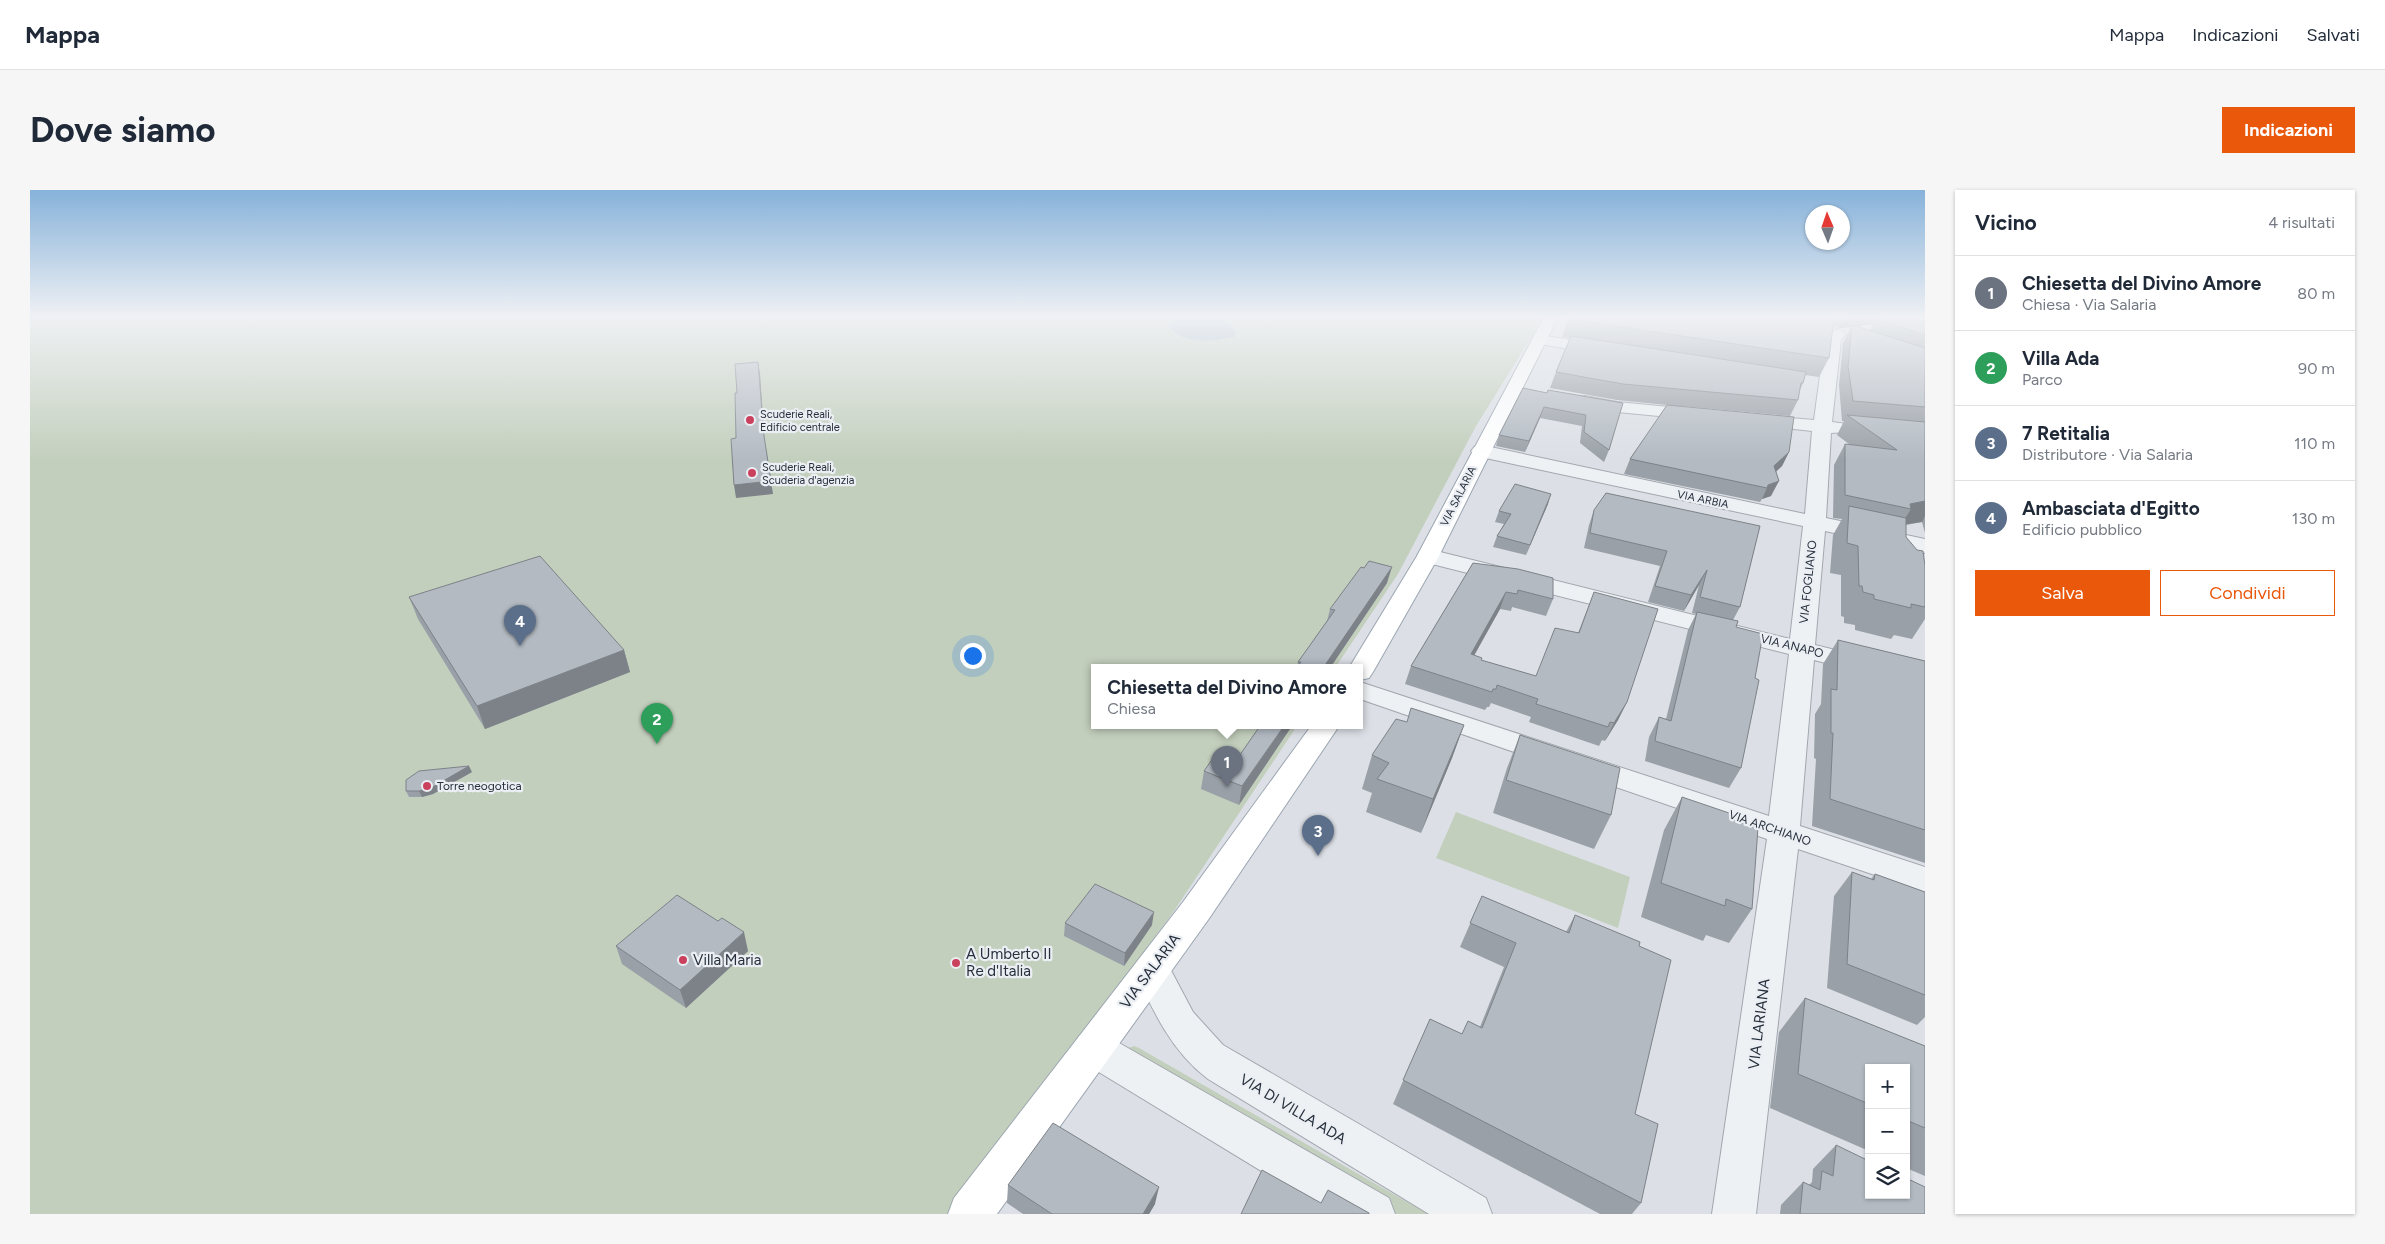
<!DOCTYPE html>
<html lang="it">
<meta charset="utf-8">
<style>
:root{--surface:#fff;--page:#f6f6f7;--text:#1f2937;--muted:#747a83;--line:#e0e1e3;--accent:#ea580c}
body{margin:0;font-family:Figtree,sans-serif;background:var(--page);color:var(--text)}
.controls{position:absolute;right:15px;bottom:15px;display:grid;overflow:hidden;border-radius:0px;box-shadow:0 1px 4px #0004}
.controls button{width:45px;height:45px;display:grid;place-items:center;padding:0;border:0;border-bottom:1px solid var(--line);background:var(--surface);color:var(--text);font:25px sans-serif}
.compass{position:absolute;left:1775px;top:15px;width:45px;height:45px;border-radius:50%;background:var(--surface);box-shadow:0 1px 4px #0004;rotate:358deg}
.you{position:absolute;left:942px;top:465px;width:18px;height:18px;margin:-12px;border:4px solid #fff;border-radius:50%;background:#1a73e8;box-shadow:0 0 0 8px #1a73e833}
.badge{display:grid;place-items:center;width:32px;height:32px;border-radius:50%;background:var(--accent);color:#fff;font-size:16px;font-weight:700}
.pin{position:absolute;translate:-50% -41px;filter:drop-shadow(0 1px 2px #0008)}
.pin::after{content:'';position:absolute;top:26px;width:18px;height:15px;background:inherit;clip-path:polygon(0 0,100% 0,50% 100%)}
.popup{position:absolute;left:1061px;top:474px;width:272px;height:65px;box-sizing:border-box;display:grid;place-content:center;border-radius:0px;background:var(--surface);filter:drop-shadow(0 1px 4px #0005);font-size:16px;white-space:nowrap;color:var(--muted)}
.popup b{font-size:19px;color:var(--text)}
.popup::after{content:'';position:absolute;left:50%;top:100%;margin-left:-10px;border:10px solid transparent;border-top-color:var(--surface)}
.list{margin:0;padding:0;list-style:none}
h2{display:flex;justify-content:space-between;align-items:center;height:65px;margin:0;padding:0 20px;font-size:21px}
h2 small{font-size:16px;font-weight:400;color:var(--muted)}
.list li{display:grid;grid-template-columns:32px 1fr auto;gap:15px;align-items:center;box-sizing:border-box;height:75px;padding:0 20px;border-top:1px solid var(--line)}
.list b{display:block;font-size:19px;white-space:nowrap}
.list p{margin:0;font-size:16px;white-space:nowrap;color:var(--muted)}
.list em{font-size:16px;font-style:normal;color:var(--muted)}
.actions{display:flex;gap:10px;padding:15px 20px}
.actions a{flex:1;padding:11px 0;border:1px solid var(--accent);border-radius:0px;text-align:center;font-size:18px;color:var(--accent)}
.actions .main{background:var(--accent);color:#fff}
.icon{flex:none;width:28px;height:28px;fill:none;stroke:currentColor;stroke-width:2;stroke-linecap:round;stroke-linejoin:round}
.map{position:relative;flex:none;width:1895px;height:1024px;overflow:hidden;border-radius:0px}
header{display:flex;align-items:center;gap:30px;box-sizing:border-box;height:70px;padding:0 25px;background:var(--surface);border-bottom:1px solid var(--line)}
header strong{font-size:24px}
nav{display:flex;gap:28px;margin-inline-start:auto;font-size:18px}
.intro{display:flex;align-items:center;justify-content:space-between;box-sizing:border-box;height:120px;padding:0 30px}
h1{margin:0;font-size:35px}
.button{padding:12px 22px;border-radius:0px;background:var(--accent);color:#fff;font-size:18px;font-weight:700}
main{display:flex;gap:30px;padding:0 30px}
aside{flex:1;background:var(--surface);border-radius:0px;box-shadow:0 1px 4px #0004}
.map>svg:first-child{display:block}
.green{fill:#c3cfbd}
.water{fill:#97b0c6}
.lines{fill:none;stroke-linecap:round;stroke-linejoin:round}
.minor-casing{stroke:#a2a7af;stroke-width:2}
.major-casing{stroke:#9ba5b1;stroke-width:2}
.minor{fill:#eef1f4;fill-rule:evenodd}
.major{fill:#fff;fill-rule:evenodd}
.wall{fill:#9aa0a7;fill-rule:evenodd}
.shaded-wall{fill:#7d8288}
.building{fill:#b3bac2;stroke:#7d8288}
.poi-dot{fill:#ca415d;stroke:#ebeff4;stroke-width:2}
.labels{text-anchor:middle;stroke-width:4.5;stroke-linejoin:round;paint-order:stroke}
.far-poi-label{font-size:11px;fill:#262f3b;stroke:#ebeff4;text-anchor:start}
.far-street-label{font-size:11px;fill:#262f3b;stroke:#ebeff4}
.street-label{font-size:12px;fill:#262f3b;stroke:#ebeff4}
.poi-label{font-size:12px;fill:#262f3b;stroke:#ebeff4;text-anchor:start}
.near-poi-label{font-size:15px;fill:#262f3b;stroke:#ebeff4;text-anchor:start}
.near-street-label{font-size:15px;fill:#262f3b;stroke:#ebeff4}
</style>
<header>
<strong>Mappa</strong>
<nav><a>Mappa</a><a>Indicazioni</a><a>Salvati</a></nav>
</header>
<div class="intro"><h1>Dove siamo</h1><a class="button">Indicazioni</a></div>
<main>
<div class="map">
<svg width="1895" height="1024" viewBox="0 0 1895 1024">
<rect width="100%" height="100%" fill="#dce0e6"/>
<g class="green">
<path d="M0,127h1509l-2,11 -61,98 -78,148 -63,94h-241v58h203l-125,188 -223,300h-919z"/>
<path d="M1426,622l174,65 -12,51 -182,-70z"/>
<path d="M1104,856l5,2 289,166h-31l-269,-157 -2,-8z"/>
</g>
<path class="water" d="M1150,127h44l12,15 -2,5c-22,4 -52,9 -66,-12z"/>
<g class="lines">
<g class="minor-casing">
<g id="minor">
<path d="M1808,139l8,5 -5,6 -9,82 15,2 2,4 -2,4 -16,1 -5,85 99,21v14l-100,-22 -10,114 110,27v16l-111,-28 -14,166 125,41v25l-127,-43 -42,365h-44l55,-375 -407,-140v-17l409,134 20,-162 -369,-93 -3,-5 3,-5 8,-2 362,90 13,-113 -322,-69 -7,-2 -3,-4 3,-4 7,-2 324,69 7,-83 -56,-6 -6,-1 -3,-4 3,-4 6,-1 58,5 11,-82 8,-7z"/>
<path d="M1509,145l65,10 8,5 -8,5 -70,-12 -3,-3z"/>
<path d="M1555,206l32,6 84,8 6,1 3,4 -3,4 -6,1 -84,-8 -38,-7 -3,-4 3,-4z"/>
<path d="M1122,764l13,5 28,53 30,33 263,153 6,16h-63l-221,-135c-37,-28 -55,-68 -74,-110l5,-10z"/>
<path d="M1063,841l14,5 282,162 6,16h-63l-253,-154 -5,-12 5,-12z"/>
</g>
</g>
<g class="major-casing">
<g id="major">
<path d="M1514,127h14l-119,239 -66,116 -4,6 -9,2v-12h-11l68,-112z"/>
<path d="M1281,536h28l-131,194 -211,294h-49l6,-16 229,-296z"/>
</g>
</g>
<use href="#minor" class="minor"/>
<use href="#major" class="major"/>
</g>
<g class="wall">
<path d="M1539,127h356v216l-3,-11 -16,3v12l19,29v53l-13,20 -18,-4 -3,4 -36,-9v-5l-11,-2v-6l-3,-1v-41l-11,-2 3,-38 9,-16 -9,-1 1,-53 11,-21h4l-12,-9 7,-14h-2l-3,-36 4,-42 8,-16 -12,1 -6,-2 -4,32 -10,19 -14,-2 -2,8 -4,9 -1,8 -8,16 -109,-10 108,46 -7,14 -6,6 -5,24 -9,3 -2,3 -136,-28 6,-15 37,-54 -50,-5 -67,-12 6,-16 14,-34 -8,-1zM1843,134l-3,6 -13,-4z"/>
<path d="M1517,203l76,10 -14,47 -5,12 -24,-19 2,-17 -42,-8 -15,34 -29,-6 3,-11z"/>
<path d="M1518,314l-22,51 -33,-8 4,-11 7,-12 -9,-2 4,-11z"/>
<path d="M1564,320l166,16 -20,81 -7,13 3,7 19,51 -14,90 -12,20 -84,-27 4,-24 10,-20 7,2 22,-89 8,-16 -4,-1 7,-28 -15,26 -36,-9 12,-36 -76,-18 5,-23z"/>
<path d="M1443,373l80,36 -7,17 -34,-9 -1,4 -11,-2 -26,46 7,5 55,16 42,-43 16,-41 33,110 -9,18 -13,21 -3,-1 -3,6 -70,-24 2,-5 -40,-14 -2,4h-2l-2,3 -80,-26 6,-18z"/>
<path d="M1357,393l-57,85h-34l2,-6 29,-41 3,-12z"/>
<path d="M379,407l215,53 6,22 -145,57 -67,-110z"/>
<path d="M1808,450l87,21v202l-113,-37 4,-67 -2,-1 1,-44 6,-10 2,-40z"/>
<path d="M1376,532l58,3 -12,33 -31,75 -55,-21 6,-19 -10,-4 10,-34z"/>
<path d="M1230,536l-21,79 -38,-16 3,-18 33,-12z"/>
<path d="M1490,545l91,80 -17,34 -101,-36 14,-45z"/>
<path d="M442,582l-39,22 -11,3h-13l-3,-6z"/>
<path d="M1652,607l52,23 18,89 -23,34 -23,-8 -3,6 -62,-24 23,-87z"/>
<path d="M1822,682l19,7 4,-5 50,18v125l-8,8 -90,-37 7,-92z"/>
<path d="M1452,706l84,36 9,-17 64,31 -4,168 6,89 -9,11h-32l-207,-110 37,-85 32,15 6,-13 12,6 24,-60 -44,-20z"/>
<path d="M1035,733l87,2 -28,41 -60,-30z"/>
<path d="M586,756l132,5 -62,57 -64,-44z"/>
<path d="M1775,808l120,48v130l-19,-8v-100h-37v83l-99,-43 9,-76z"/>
<path d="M1806,955l89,69h-145l1,-9 22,-23 6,3 3,-3 1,-13z"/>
<path d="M978,995l147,19 -6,10h-126l-16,-11z"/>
</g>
<g class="shaded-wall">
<path d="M1815,127h80l-49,2 -3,5 -22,3 1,-2 -1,2 -12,1z"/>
<path d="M728,172l2,11 5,75 -1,-12z"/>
<path d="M1514,217l-4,11 -15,34 4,-11z"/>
<path d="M1759,262l-7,14 -16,14 8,-14z"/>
<path d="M741,291l2,13 -37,4 -2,-13z"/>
<path d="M1749,291l-8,15 -9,3 5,-11 1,-3z"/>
<path d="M1521,304l-3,10 -22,51 4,-10z"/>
<path d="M1895,311v15l-3,6 -21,3 10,-16 -1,-5z"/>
<path d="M1362,377l-5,16 -57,85h-7z"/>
<path d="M1677,380l-8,15 -15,26 7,-16z"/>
<path d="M1476,402l-6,17 -35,63 6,-18z"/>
<path d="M594,460l6,22 -145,57 -8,-23z"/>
<path d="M1597,512l-9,18 -13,21 9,-18z"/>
<path d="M1434,535l-12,33 -31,75 12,-34z"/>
<path d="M1254,536h8l-53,79 3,-19z"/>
<path d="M439,576l3,6 -39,22 -11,3 -3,-6z"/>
<path d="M1124,722l-2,13 -28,41 1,-13z"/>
<path d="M714,742l4,19 -62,57 -6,-18z"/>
<path d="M1129,997l-4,17 -6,10h-6z"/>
</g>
<g class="building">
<path d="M1539,127h257l8,2 -5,39 -261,-39z"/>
<path d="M1864,127h31v18l-49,-16z"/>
<path d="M1822,135l73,23v59l-72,-6 -5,-35z"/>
<path d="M1541,146l235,36 -3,11h-2l-3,17 -175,-16 -67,-12z"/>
<path d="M728,172l6,74 7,45 -37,4 -3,-46 5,-1 -1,-45h2l-2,-29z"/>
<path d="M1493,198l24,5 1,-3 75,13 -14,47 -25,-18 2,-17 -42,-8 -15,34 -30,-6z"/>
<path d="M1637,215l127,12 -5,35 -15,14 5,15 -11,4 -1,3 -137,-29z"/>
<path d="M1817,225l78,7v79l-15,3 1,5 -66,-14v-51l52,6z"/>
<path d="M1485,294l36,10 -21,51 -33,-9 14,-22 -12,-3z"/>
<path d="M1576,303l154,33 -20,81 -40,-10 7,-27 -16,25 -36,-9 12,-35 -77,-18 4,-23z"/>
<path d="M1819,316l57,12v19l11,13 6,1 2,15v41l-14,-3v4l-37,-9v-4l-11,-3 -1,-6h-3l-1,-40 -11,-3z"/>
<path d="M510,366l84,94 -147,56 -68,-109z"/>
<path d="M1339,371l23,6 -69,101h-27l5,-6h-3l37,-52 -5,-1 31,-42 3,1z"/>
<path d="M1443,373l45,6 35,9v21l-35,-9 -1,4 -11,-2 -35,62 11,4 -1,2 55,16 19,-48 24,5 15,-41 64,17 -31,93 -13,21 -4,-1 -2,5 -72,-23 2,-5 -41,-14 -1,4h-3l-1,3 -81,-26z"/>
<path d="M1667,422l41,9 -2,6 27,7 -8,44 4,2 -18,88 -86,-27 4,-24 12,4z"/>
<path d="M1808,450l87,21v169l-95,-31 3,-66h-2v-44l6,1z"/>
<path d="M1381,518l53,17 -31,74 -56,-20 12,-16 -17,-8 24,-36 11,3z"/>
<path d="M1230,536h24l-42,60 -38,-15 14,-20 19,8z"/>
<path d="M1490,545l100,33 -9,47 -105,-35z"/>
<path d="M439,576l-38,22 -12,3h-13v-11l13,-9z"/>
<path d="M1652,607l53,18 -1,5 24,8 -6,81 -26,-10 -1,7 -64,-23z"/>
<path d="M1822,682l22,8 1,-6 50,18v103l-78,-31z"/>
<path d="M1065,694l59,28 -29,41 -60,-30z"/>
<path d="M647,705l41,26 4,-3 22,14 -64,58 -64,-44z"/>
<path d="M1452,706l87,37 6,-18 65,27 -1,4 32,14 -36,154 23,10 -17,79 -238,-123 27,-61 32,15 6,-13 14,7 34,-85 -46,-20z"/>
<path d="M1775,808l120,48v82l-19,-8v-52h-37v36l-71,-30z"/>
<path d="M1023,933l106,64 -16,27h-91l-44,-29z"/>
<path d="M1806,955l33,16v34h37v-17l19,9v27h-125l3,-32 17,8 2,-19 11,5z"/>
<path d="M1232,980l59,33 7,-13 41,23v1h-128z"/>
</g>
<linearGradient id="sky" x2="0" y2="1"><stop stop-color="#87b2da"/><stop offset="0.47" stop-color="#eff1f4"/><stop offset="1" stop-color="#eff1f4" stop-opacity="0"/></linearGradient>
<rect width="1895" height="270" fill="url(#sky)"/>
<g class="poi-dot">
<circle cx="720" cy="230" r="5"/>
<circle cx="722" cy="283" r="5"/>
<circle cx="397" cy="596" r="5"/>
<circle cx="653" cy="770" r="5"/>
<circle cx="926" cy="773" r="5"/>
</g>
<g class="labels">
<g class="far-poi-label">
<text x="730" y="228">Scuderie Reali,<tspan x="730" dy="13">Edificio centrale</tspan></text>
<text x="732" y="281">Scuderie Reali,<tspan x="732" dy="13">Scuderia d'agenzia</tspan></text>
</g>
<g class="far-street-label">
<text transform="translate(1428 306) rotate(-63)" y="4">VIA SALARIA</text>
<text transform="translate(1673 309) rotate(12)" y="4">VIA ARBIA</text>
</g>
<g class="street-label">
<text transform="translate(1778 392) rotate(-84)" y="4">VIA FOGLIANO</text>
<text transform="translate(1762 456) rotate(14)" y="4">VIA ANAPO</text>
<text transform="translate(1740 638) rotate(19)" y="4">VIA ARCHIANO</text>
</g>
<g class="poi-label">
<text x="407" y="600">Torre neogotica</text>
</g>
<g class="near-poi-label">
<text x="936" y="769">A Umberto II<tspan x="936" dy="17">Re d'Italia</tspan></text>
<text x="663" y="775">Villa Maria</text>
</g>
<g class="near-street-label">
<text transform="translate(1120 781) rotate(-53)" y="5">VIA SALARIA</text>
<text transform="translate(1729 834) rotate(-83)" y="5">VIA LARIANA</text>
<text transform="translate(1263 919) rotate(31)" y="5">VIA DI VILLA ADA</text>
</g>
</g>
</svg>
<div class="controls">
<button>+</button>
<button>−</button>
<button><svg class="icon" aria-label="layers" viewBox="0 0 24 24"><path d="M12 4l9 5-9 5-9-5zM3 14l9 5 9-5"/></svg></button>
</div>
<svg class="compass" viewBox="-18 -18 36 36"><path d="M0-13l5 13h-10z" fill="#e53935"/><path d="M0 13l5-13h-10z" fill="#747a83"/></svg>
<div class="you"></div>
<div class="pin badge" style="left:1197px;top:597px;background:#6b7280">1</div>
<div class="popup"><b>Chiesetta del Divino Amore</b>Chiesa</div>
<div class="pin badge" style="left:627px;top:554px;background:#2e9e5b">2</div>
<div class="pin badge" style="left:1288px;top:666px;background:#5c6f8a">3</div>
<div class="pin badge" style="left:490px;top:456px;background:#5c6f8a">4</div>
</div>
<aside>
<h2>Vicino<small>4 risultati</small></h2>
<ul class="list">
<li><span class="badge" style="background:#6b7280">1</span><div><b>Chiesetta del Divino Amore</b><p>Chiesa · Via Salaria</p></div><em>80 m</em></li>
<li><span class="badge" style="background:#2e9e5b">2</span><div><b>Villa Ada</b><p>Parco</p></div><em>90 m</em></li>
<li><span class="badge" style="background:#5c6f8a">3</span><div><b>7 Retitalia</b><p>Distributore · Via Salaria</p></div><em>110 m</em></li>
<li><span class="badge" style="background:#5c6f8a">4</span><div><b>Ambasciata d'Egitto</b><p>Edificio pubblico</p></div><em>130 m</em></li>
</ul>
<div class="actions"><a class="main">Salva</a><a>Condividi</a></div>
</aside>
</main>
